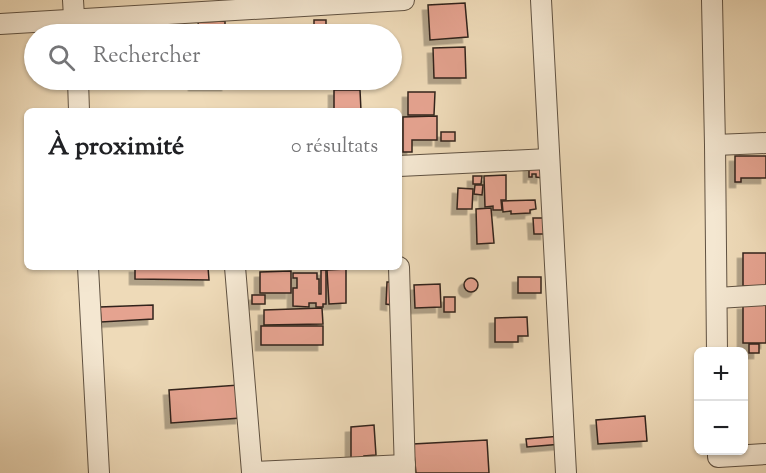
<!DOCTYPE html>
<html lang="fr">
<meta charset="utf-8">
<style>
:root{--surface:#fff;--page:#f2f2f2;--text:#202124;--muted:#757577;--line:#e0e0e0}
body{margin:0;font-family:"Sorts Mill Goudy",serif;background:var(--page);color:var(--text)}
.controls{position:absolute;right:18px;bottom:18px;display:grid;overflow:hidden;border-radius:9px;box-shadow:0 2px 4px #0004}
.controls button{width:54px;height:54px;display:grid;place-items:center;padding:0;border:0;border-bottom:2px solid var(--line);background:var(--surface);color:var(--text);font:30px sans-serif}
.list{margin:0;padding:0;list-style:none}
h2{display:flex;justify-content:space-between;align-items:center;height:78px;margin:0;padding:0 24px;font-size:26px}
h2 small{font-size:20px;font-weight:400;color:var(--muted)}
.icon{flex:none;width:33px;height:33px;fill:none;stroke:currentColor;stroke-width:2;stroke-linecap:round;stroke-linejoin:round}
.map{position:relative;flex:none;width:766px;height:473px;overflow:hidden}
.search{position:absolute;background:var(--surface);box-shadow:0 2px 4px #0004;left:24px;top:24px;width:378px;height:66px;display:flex;align-items:center;gap:15px;box-sizing:border-box;padding:0 21px;border-radius:33px;color:var(--muted);font-size:22px}
.panel{position:absolute;background:var(--surface);box-shadow:0 2px 4px #0004;left:24px;top:108px;width:378px;height:162px;border-radius:9px}
.map>svg:first-child{display:block}
.building{fill:#e5a390;stroke:#31241b;stroke-width:1.5;filter:url(#shadow)}
.lines{fill:none;stroke-linecap:round;stroke-linejoin:round}
.minor-casing{stroke:#605242;stroke-width:22}
.minor{stroke:#f4e7d1;stroke-width:20}
</style>
<div class="map">
<svg width="766" height="473" viewBox="0 0 766 473">
<defs>
<filter id="shadow"><feDropShadow dx="-5.5" dy="5.5" stdDeviation="0" flood-color="#0004"/></filter>
</defs>
<rect width="100%" height="100%" fill="#eedab8"/>
<filter id="stains"><feTurbulence type="fractalNoise" baseFrequency=".00333" numOctaves="4"/><feColorMatrix values="0 0 0 0 .2 0 0 0 0 .09 0 0 0 0 .02 0 0 0 .5 -.17"/></filter>
<radialGradient id="worn" r=".72"><stop offset=".6" stop-color="#630" stop-opacity="0"/><stop offset="1" stop-color="#630" stop-opacity=".3"/></radialGradient>
<g class="building">
<path d="M465,3l3,34 -38,3 -2,-35z"/>
<path d="M314,20h12v8l-12,1z"/>
<path d="M225,21v9l-26,1 -1,-9z"/>
<path d="M465,47l1,31h-32l-1,-30z"/>
<rect x="194" y="80" width="33" height="5"/>
<path d="M334,90h26l1,21h-27z"/>
<path d="M408,92h27l-1,23h-26z"/>
<path d="M437,116v24h-25v12h-9v-35z"/>
<rect x="441" y="132" width="14" height="9"/>
<path d="M735,156h31v22h-25v4h-6z"/>
<path d="M529,165h14l-1,13 -6,-1v-3h-4v3h-3z"/>
<path d="M506,175v25h-5l1,10h-9v-4l-8,1 -1,-31z"/>
<path d="M473,176h9l-1,8h-8z"/>
<path d="M475,185h8l-1,10 -8,-1z"/>
<path d="M458,188l15,1 -1,20h-15z"/>
<path d="M535,200l1,9 -6,1v3l-19,1v-3l-8,1 -1,-11z"/>
<path d="M491,208l3,35 -17,1 -1,-35z"/>
<path d="M533,218h13v16h-12z"/>
<rect x="743" y="253" width="23" height="33"/>
<path d="M135,267h73l1,13 -74,-1z"/>
<path d="M346,269v34l-17,1 -2,-34z"/>
<path d="M321,270h5v34h-3v3h-7v-4h-7v4l-16,-1v-18h4v-10h-4v-5h24v6h2v15h2z"/>
<path d="M291,271v22h-31v-21z"/>
<rect x="518" y="277" width="23" height="16"/>
<circle cx="471" cy="285" r="7"/>
<path d="M387,282h5v23l-6,-1z"/>
<path d="M440,284l1,23 -26,1 -1,-23z"/>
<rect x="252" y="295" width="13" height="9"/>
<rect x="444" y="297" width="11" height="15"/>
<rect x="743" y="304" width="23" height="39"/>
<path d="M153,305v14l-52,3 -1,-15z"/>
<path d="M322,308l1,16 -59,1v-15z"/>
<path d="M527,317l1,19h-10v6h-23v-24z"/>
<rect x="261" y="326" width="62" height="19"/>
<rect x="749" y="344" width="10" height="9"/>
<path d="M239,385l2,33 -70,5 -2,-33z"/>
<path d="M645,416l2,25 -49,3 -2,-24z"/>
<path d="M374,425l2,30 -12,1 1,6 -14,1v-36z"/>
<path d="M561,436l1,8 -35,3 -1,-8z"/>
<path d="M487,440l2,33h-73l-3,-29z"/>
</g>
<g class="lines">
<g class="minor-casing">
<g id="minor">
<path d="M73,0l2,34"/>
<path d="M541,0l25,473"/>
<path d="M712,0l3,145 2,207"/>
<path d="M0,24l404,-24"/>
<path d="M78,80l1,31"/>
<path d="M715,145l51,-2"/>
<path d="M399,166l150,-7"/>
<path d="M88,267l11,206"/>
<path d="M235,267l17,205 153,-7"/>
<path d="M399,267l6,206"/>
<path d="M717,298l49,-3"/>
<path d="M718,450v7l48,-3"/>
</g>
</g>
<use href="#minor" class="minor"/>
</g>
<rect width="100%" height="100%" filter="url(#stains)"/>
<rect width="100%" height="100%" fill="url(#worn)"/>
</svg>
<div class="controls">
<button>+</button>
<button>−</button>
</div>
<div class="search"><svg class="icon" aria-label="search" viewBox="0 0 24 24"><circle cx="10" cy="10" r="6"/><path d="M15 15l6 6"/></svg>Rechercher</div>
<section class="panel">
<h2>À proximité<small>0 résultats</small></h2>
<ul class="list">
</ul>
</section>
</div>
